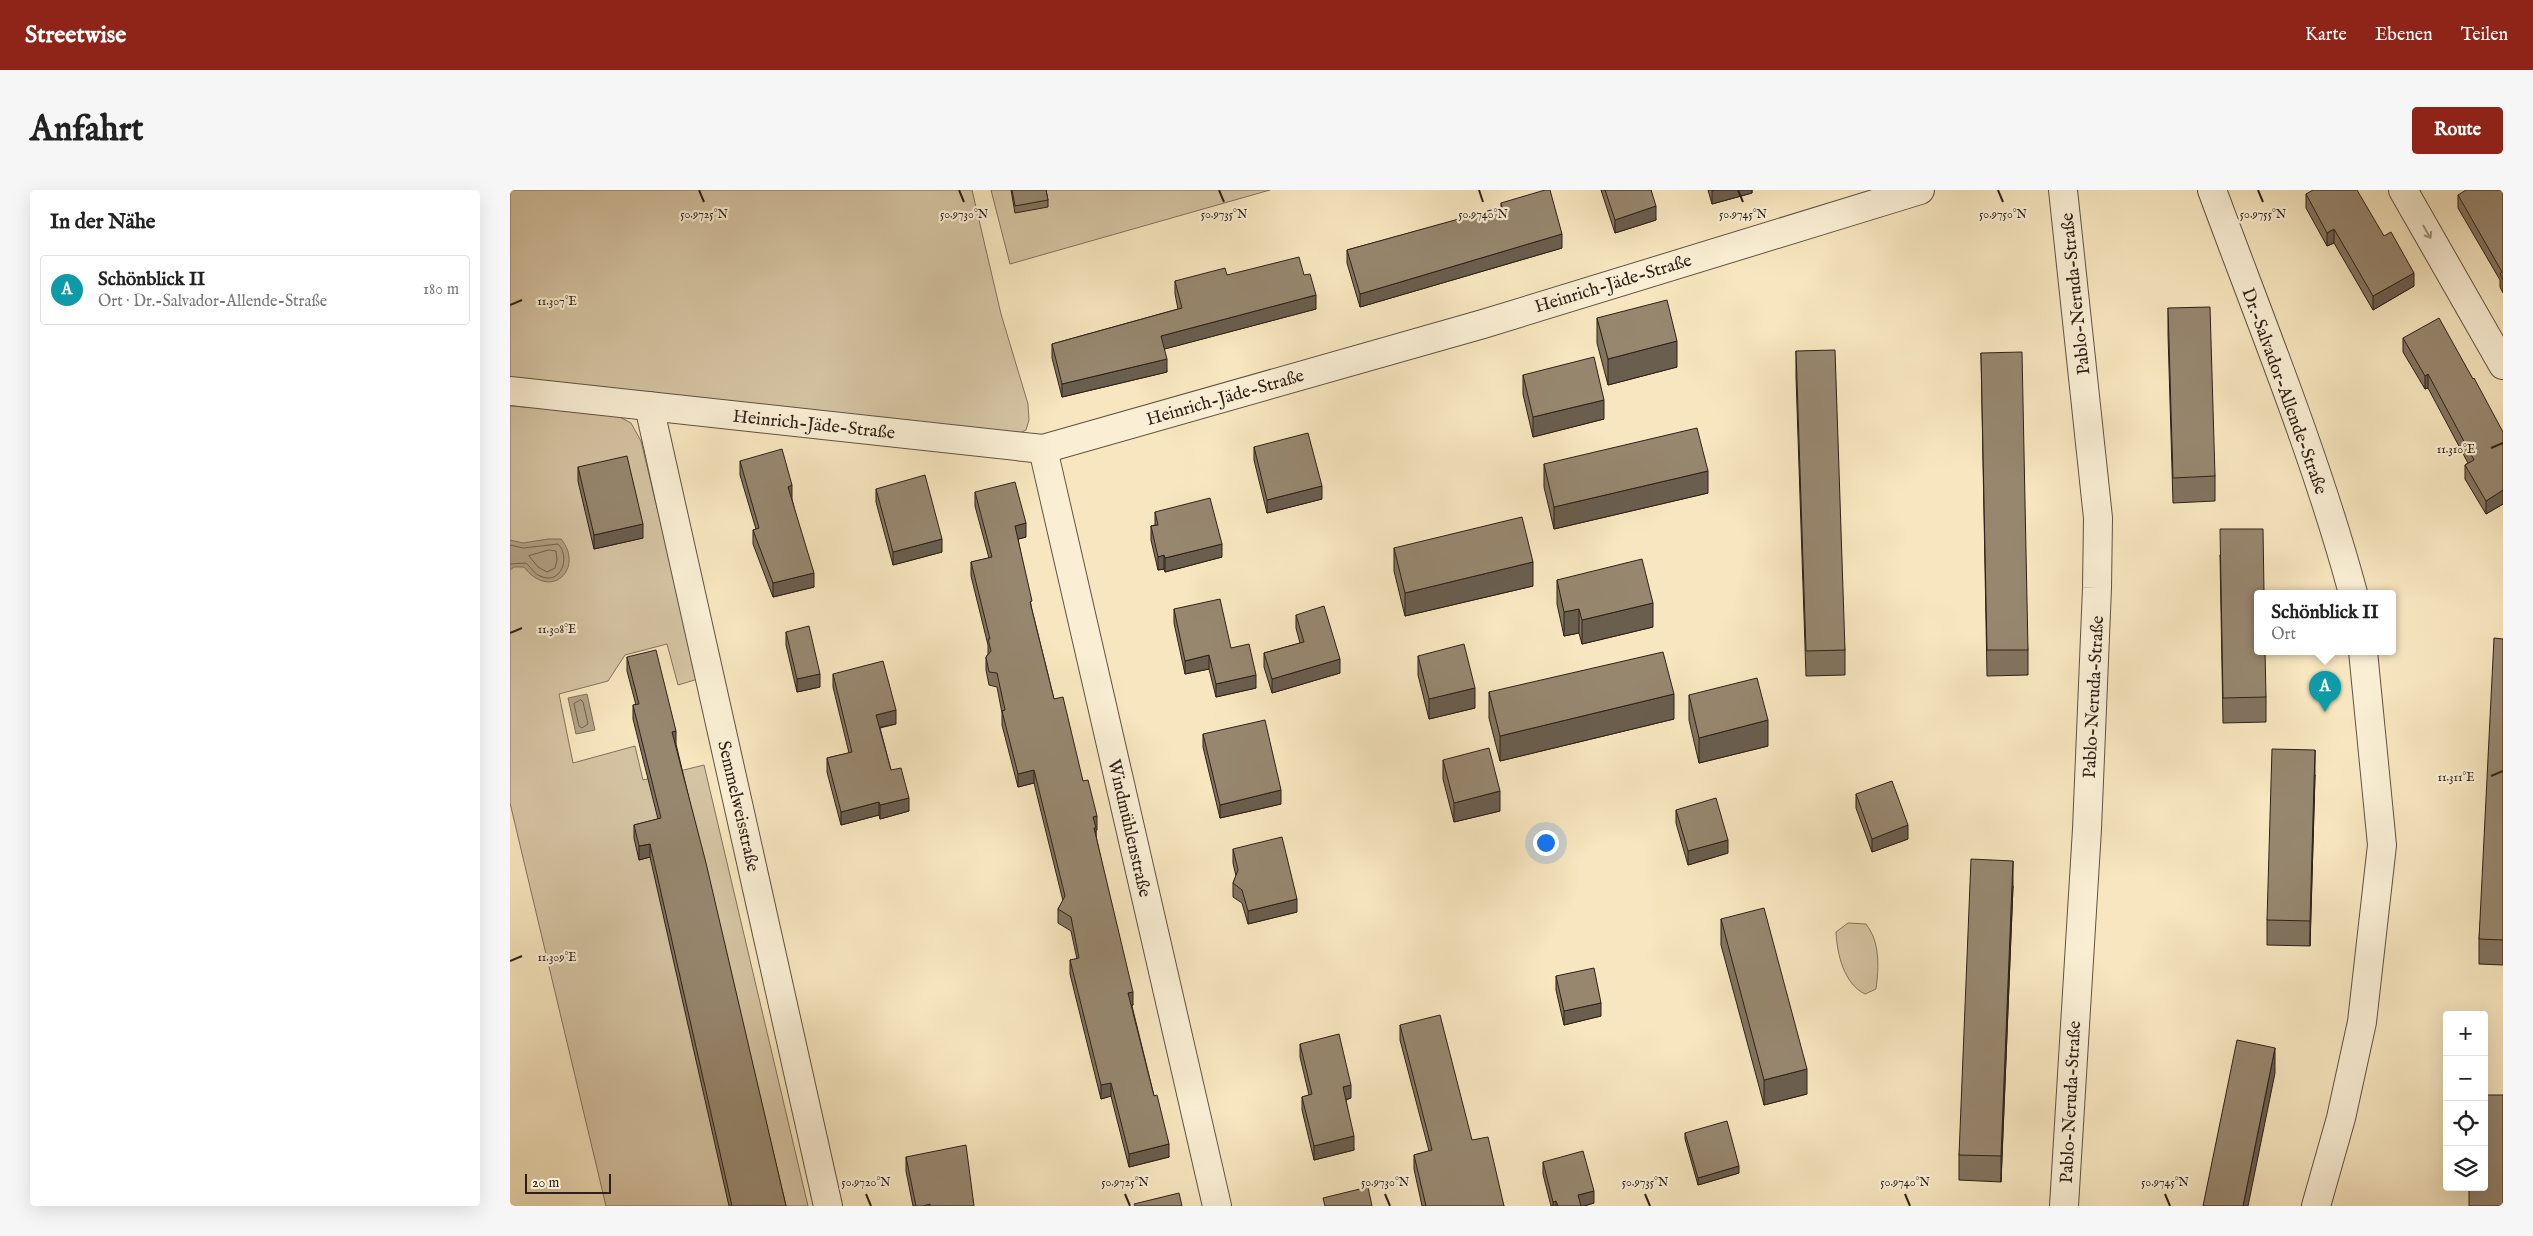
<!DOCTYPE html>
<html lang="de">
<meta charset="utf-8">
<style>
:root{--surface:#fff;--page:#f6f6f6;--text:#222;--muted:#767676;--line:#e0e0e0;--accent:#8f2418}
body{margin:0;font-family:"IM FELL English",serif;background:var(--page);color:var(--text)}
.controls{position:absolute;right:15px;bottom:15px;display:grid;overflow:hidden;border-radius:5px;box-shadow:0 5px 20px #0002}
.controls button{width:45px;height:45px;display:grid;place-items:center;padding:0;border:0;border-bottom:1px solid var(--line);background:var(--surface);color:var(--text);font:25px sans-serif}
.scale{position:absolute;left:15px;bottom:12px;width:86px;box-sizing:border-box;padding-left:5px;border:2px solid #2e2018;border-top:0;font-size:14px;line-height:18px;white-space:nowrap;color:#2e2018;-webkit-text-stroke:4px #faefd5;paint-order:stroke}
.you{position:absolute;left:1035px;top:652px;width:18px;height:18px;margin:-12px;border:4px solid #fff;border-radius:50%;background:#1a73e8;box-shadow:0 0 0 8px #1a73e833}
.badge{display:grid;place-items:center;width:32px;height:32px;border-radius:50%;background:var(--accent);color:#fff;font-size:16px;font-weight:700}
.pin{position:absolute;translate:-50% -41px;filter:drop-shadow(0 1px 2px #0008)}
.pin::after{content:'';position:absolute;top:26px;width:18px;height:15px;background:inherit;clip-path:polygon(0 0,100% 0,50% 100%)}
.popup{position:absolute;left:1744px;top:400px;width:142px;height:65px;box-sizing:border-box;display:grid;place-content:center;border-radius:5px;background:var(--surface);filter:drop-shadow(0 1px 4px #0005);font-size:16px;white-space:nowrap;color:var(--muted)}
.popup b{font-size:19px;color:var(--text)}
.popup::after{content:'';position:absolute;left:50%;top:100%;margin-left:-10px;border:10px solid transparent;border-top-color:var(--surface)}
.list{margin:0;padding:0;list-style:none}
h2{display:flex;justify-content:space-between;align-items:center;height:65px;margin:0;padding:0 20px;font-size:21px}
h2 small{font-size:16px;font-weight:400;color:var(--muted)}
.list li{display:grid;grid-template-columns:32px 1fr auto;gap:15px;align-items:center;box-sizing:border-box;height:70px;margin:0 10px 10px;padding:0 10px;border:1px solid var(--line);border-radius:5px}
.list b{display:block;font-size:19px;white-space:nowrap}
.list p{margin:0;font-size:16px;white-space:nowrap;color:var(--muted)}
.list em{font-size:16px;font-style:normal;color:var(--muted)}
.icon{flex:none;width:28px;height:28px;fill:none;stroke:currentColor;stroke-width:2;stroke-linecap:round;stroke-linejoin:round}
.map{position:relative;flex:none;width:1993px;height:1016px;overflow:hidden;border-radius:5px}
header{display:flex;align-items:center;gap:30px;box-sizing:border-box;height:70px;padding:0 25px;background:var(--accent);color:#fff}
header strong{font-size:24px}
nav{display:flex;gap:28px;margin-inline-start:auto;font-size:18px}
.intro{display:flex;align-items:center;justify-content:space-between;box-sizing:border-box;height:120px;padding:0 30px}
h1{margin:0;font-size:35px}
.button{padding:12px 22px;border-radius:5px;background:var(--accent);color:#fff;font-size:18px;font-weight:700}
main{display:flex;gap:30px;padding:0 30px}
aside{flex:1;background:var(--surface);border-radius:5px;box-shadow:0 5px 20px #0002}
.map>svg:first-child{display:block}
.green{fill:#d5c4a3;stroke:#82725e}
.water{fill:#b3a386;stroke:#7e6f5a}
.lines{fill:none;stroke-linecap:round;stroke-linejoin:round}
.shore{stroke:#70624f;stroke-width:1}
.minor-casing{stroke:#605242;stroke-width:30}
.minor{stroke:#faefd5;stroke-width:28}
.wall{fill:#82745f;stroke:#2e2018}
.shaded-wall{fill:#6a5e4e;stroke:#2e2018}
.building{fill:#97876f;stroke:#2e2018}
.oneway{stroke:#9e9280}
.ticks{fill:none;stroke:#2e2018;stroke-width:2}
.labels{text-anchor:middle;stroke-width:4.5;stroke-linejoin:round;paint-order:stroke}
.street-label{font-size:18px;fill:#2e2018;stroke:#faefd5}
.ticks-label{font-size:12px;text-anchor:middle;fill:#2e2018;stroke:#faefd5;stroke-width:4.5;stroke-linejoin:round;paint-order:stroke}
</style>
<header>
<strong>Streetwise</strong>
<nav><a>Karte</a><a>Ebenen</a><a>Teilen</a></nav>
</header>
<div class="intro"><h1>Anfahrt</h1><a class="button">Route</a></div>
<main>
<aside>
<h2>In der Nähe<small></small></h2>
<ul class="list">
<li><span class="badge" style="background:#0f9aa8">A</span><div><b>Schönblick II</b><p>Ort · Dr.-Salvador-Allende-Straße</p></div><em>180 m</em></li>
</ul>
</aside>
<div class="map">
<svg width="1993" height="1016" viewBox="0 0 1993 1016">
<rect width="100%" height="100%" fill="#f7e6bf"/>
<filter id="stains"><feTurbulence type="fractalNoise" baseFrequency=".004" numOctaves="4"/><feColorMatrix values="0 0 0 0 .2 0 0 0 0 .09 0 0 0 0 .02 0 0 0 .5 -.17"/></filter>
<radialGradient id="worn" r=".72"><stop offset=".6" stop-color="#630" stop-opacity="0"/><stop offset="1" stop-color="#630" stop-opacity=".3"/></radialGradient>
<g class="green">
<path d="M0,0h462l29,124 27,90 1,16 -3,10 -12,6 -504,-57z"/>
<path d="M481,0h279l-260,74z"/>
<path d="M0,216l102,7 19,10 10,18 57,238 -20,6 -11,-41 -42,11 -17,26 -49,13 14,69 62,-17 8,34 61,-15 104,441h-202l-96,-403z"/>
<path d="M1338,733l18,1c14,18 13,42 10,65l-11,5c-21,-10 -28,-40 -29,-62z"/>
</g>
<g class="water">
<path d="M38,349h13c24,29 -10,63 -37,28h-10l-4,3v-30l13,3z"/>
<path d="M77,504l8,36 -19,4 -8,-36z"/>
</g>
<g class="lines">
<g class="shore">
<path d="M0,355l13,3 35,-4c13,13 3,42 -18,32 -6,-2 -9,-9 -14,-13l-16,1"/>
<path d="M39,360l7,1 1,9 -2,8 -8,4 -9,-5 -9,-11z"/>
<path d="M71,510l2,2 5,22 -6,4 -3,-2 -5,-22z"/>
</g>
<g class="minor-casing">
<g id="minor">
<path d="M1553,0l35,328 -1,70 -10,241 -23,377"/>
<path d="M1702,0c49,133 104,266 141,403"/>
<path d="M1893,0l100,175"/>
<path d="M0,201l533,58 440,-125 437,-134"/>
<path d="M139,216l179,800"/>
<path d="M533,259l174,757"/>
<path d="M1806,1016l25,-88 21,-96 20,-177 -19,-194"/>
</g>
</g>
<use href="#minor" class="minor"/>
</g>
<g class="wall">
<path d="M501,0h35l2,10v7l-33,6z"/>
<path d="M1091,0h50l5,30 -41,13z"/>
<path d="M1198,0h44v3l-40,11z"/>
<path d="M1993,0v103l-3,-6v-7l-42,-72v-13z"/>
<path d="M1796,4l78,42 30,50 -41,24 -39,-67 -7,3 -21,-38z"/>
<path d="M991,13l61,45 -202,59 -13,-44v-13l154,-42z"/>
<path d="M717,85h77l12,34 -152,40 3,23 -105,25 -10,-39v-14l126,-35 -3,-15v-13z"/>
<path d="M1658,118l47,168v25l-42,2 -5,-169z"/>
<path d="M1087,128l80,49 -69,18 -11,-42z"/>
<path d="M1893,148l100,94v72l-17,10 -21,-35v-14l3,-2 -40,-75 -3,1 -22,-37z"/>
<path d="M1286,161l49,299v25l-39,1 -10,-299z"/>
<path d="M1471,163l47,297v25l-41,1z"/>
<path d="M1013,185l81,44 -71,18 -10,-43z"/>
<path d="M744,257l68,52 -55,14 -13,-53z"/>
<path d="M230,271l52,38 22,88 -41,10 -20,-53v-14l3,-1 -16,-54z"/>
<path d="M1034,274l164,29 -154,36 -10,-42z"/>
<path d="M68,277l65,71 -49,11 -16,-68z"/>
<path d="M366,299l66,63 -49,13 -17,-63z"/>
<path d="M465,302l51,45 -8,2 14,71 22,89 29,82 14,49h-1v6l37,169 -1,1 37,151 -40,10 -18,-71 -10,3 -31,-125v-14l7,-1 -6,-28 -13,-8v-14l5,-8 -29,-118 -16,4 -16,-62v-12l-5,-26 -8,-2 -3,-15v-13l2,-3v-9l-17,-69v-14l18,-4 -14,-52z"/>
<path d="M645,322l67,45 -57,15 -1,-3 -6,1 -7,-30v-14l4,-1z"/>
<path d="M884,358l139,38 -128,30 -11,-45z"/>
<path d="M1710,365l46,142v25l-43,1z"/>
<path d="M1047,390l96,47 -71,17 -3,-11 -15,3 -7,-32z"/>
<path d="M664,419l57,39 25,40 -40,9 -7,-28 -24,5 -11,-51z"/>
<path d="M786,425l44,58 -68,20 -8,-26v-14l36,-10 -4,-15z"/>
<path d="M276,442l34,55 -23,5 -11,-47z"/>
<path d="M1993,449v326l-24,-1v-25z"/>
<path d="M908,466l57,52 -46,11 -11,-44z"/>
<path d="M117,467l49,87 110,462h-57l-79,-349 -11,3 -5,-22v-13l24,-6 -25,-100v-14h3l-9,-34z"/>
<path d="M323,484l63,50 -16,4 11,42 18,41 -29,8 -1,-4 -38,10 -14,-53v-14l22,-5 -16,-66z"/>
<path d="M979,502l185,27 -174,42 -11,-43z"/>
<path d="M1179,505l79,51 -69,17 -10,-43z"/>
<path d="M693,544l78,70 -61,14 -17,-71z"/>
<path d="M933,570l57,51 -46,11 -11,-43z"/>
<path d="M1805,585l-5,171 -43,-1v-25z"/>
<path d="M1346,604l52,45 -36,13 -16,-44z"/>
<path d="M1166,620l52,43 -40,12 -12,-42z"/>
<path d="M723,659l64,63 -49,12 -6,-21 -9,-6v-14l3,-7 -3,-13z"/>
<path d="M1503,696l-12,296 -42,-2v-25z"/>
<path d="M1211,729l86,175 -43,11 -43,-160z"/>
<path d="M1046,786l45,40 -37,9 -8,-35z"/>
<path d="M890,835l72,115 32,66h-82l-8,-37v-14l15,-4 -29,-111z"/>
<path d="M790,854l51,54 -5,2 8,50 -40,10 -12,-50v-13l7,-2 -9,-38z"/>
<path d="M1175,943l54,40 -41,12 -13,-46z"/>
<path d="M396,967l68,49h-61l-7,-35z"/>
<path d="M1033,972l51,41 -10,3h-33l-8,-32z"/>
</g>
<g class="shaded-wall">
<path d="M1205,0h37v3l-40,11v-13z"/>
<path d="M1146,16v14l-41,13v-13z"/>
<path d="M1824,39v14l-7,3v-13z"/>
<path d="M1052,44v14l-202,59v-13z"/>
<path d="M1904,83v13l-41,24v-14z"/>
<path d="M806,105v14l-155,41v-14z"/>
<path d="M1167,151v26l-69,18v-26z"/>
<path d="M657,169v13l-105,25v-13z"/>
<path d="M1918,184v14l-3,1v-13z"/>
<path d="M1094,210v19l-71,18v-20z"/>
<path d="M1198,281v22l-154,36v-22z"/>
<path d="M282,295v14l-4,1v-13z"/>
<path d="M812,296v13l-55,14v-13z"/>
<path d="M1993,300v14l-17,10v-13z"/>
<path d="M516,333v14l-11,3v-14z"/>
<path d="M133,334v14l-49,11v-14z"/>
<path d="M432,349v13l-49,13v-13z"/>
<path d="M712,354v13l-57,15v-14z"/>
<path d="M654,365v14l-6,1v-13z"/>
<path d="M1023,372v24l-128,30v-23z"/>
<path d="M304,383v14l-41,10v-14z"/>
<path d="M1143,413v24l-71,17v-24z"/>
<path d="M1069,419v24l-15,3v-24z"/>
<path d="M699,465v14l-24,5v-13z"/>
<path d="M830,469v14l-68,20v-14z"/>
<path d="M310,484v13l-23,5v-13z"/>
<path d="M746,485v13l-40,9v-13z"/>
<path d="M965,498v20l-46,11v-20z"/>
<path d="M1164,504v25l-174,42v-25z"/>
<path d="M386,520v14l-20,4v-13z"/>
<path d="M1258,530v26l-69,17v-25z"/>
<path d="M166,541v13l-4,1v-13z"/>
<path d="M1805,560v25l-5,171v-25z"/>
<path d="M524,580v13l-16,4v-13z"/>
<path d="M771,600v14l-61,14v-13z"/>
<path d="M990,601v20l-46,11v-19z"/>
<path d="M399,608v13l-29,8v-14z"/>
<path d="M369,612v13l-38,10v-13z"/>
<path d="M587,626v14h-1v11l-3,-24z"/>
<path d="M1398,635v14l-36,13v-13z"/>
<path d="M1218,650v13l-40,12v-14z"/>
<path d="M140,654v13l-11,3v-14z"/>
<path d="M1503,671v25l-12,296v-26z"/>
<path d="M787,709v13l-49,12v-13z"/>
<path d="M623,802v13l-5,1v-13z"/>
<path d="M1091,813v13l-37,9v-14z"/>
<path d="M1765,858v25l-27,133h-5z"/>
<path d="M1297,879v25l-43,11v-25z"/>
<path d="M601,893v13l-10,3v-14z"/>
<path d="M841,895v13l-8,2v-13z"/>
<path d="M844,946v14l-40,10v-14z"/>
<path d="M659,954v13l-40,10v-13z"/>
<path d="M1229,976v7l-41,12v-7z"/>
<path d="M1084,1001v12l-10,3h-6v-11z"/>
<path d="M1046,1011v5h-3v-4z"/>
</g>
<g class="building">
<path d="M502,0h34l2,10 -33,6z"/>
<path d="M1035,0h5l12,44 -202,60 -13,-44 155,-43 -1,-4z"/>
<path d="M1095,0h46l5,16 -41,14z"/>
<path d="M1803,0h44l27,46 7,-4 23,41 -41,23 -39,-67 -7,4 -21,-39z"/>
<path d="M1956,0h37v90l-3,-6 2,-2 -44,-77z"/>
<path d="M789,67l5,18 6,-1 6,21 -155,41 6,23 -105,25 -10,-40 130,-36 -7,-27 50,-13 2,7z"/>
<path d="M1157,110l10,41 -69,18 -11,-41z"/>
<path d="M1700,117l5,169 -42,2 -5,-170z"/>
<path d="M1929,128l34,61 1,-1 29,54v58l-17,11 -21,-36 9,-5 -46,-86 -3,2 -22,-38z"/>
<path d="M1325,160l10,300 -39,1 -10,-300z"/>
<path d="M1512,162l6,298h-41l-6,-297z"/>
<path d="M1084,167l10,43 -71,17 -10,-42z"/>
<path d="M1187,238l11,43 -154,36 -10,-43z"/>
<path d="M798,243l14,53 -55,14 -13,-53z"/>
<path d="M272,259l10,36 -4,2 26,86 -41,10 -20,-53 6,-2 -19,-67z"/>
<path d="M117,266l16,68 -49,11 -16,-68z"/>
<path d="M415,285l17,64 -49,13 -17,-63z"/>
<path d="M505,292l11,41 -11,3 17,75 -2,1 24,97 9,-2 20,84 5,-1 9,36 -4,1 3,11h-2l39,164 -5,1 26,103 3,-1 12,49 -40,10 -18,-71 -10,2 -31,-125 9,-2 -8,-41 -13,-8 7,-13 -31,-126 -16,4 -16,-63 3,-1 -8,-37 -8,-1 -3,-15 5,-6 -3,-12h2l-19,-77 21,-5 -17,-65z"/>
<path d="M700,308l12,46 -57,14 -1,-3 -6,2 -7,-31 7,-1 -3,-13z"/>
<path d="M1012,327l11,45 -128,31 -11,-45z"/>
<path d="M1710,339h43l1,64h-6v58h7l1,46 -43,1z"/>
<path d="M1132,369l11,44 -71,17 -3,-11 -15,3 -7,-32z"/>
<path d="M710,409l11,49 18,-4 7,31 -40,9 -7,-29 -24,6 -11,-52z"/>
<path d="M814,416l16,53 -68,20 -8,-26 40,-11 -8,-27z"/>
<path d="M299,436l11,48 -23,5 -11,-47z"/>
<path d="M1984,448l9,1v301l-24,-1z"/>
<path d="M954,454l11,44 -46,11 -11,-43z"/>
<path d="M146,460l20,81 -4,1 34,131 80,343h-54l-82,-362 -11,2 -5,-21 27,-7 -28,-113 6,-1 -12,-47z"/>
<path d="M1153,462l11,42 -174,42 -11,-44z"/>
<path d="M373,471l13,49 -20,5 15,55 10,-2 8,30 -29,7 -1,-3 -38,10 -14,-54 25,-6 -19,-78z"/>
<path d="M1247,488l11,42 -69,18 -10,-43z"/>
<path d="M755,530l16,70 -61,15 -17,-71z"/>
<path d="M979,558l11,43 -46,12 -11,-43z"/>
<path d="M1762,559l43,1 -5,171 -43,-1z"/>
<path d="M1382,591l16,44 -36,14 -16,-45z"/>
<path d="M1206,608l12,42 -40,11 -12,-41z"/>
<path d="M772,647l15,62 -49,12 -6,-21 -9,-7 5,-13 -5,-21z"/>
<path d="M1461,669l42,2 -12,295 -42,-1z"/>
<path d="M1254,718l43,161 -43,11 -43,-161z"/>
<path d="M1084,778l7,35 -37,8 -8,-35z"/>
<path d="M930,825l32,125 16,-3 16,69h-78l-12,-51 18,-5 -32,-125z"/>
<path d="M829,844l12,51 -8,2 11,49 -40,10 -12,-49 10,-3 -12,-50z"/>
<path d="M1727,850l38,8 -32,158h-40z"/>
<path d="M1974,905h19v111h-34v-19h15z"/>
<path d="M1217,931l12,45 -41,12 -13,-45z"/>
<path d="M456,955l8,61h-44v-2l-7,2h-7l-10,-49z"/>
<path d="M1073,961l11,40 -16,4 3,11h-23l-2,-5 -3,1 -10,-40z"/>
<path d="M858,997l4,19h-47l-2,-8z"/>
<path d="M669,1003l3,13h-47l-1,-2z"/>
</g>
<defs><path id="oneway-shaft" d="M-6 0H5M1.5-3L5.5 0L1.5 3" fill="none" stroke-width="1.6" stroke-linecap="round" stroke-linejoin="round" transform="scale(1.25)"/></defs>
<use class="oneway" href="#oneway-shaft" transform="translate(1917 42) rotate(60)"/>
<path class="ticks" d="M189,0l5,12M449,0l5,12M709,0l5,12M969,0l4,12M1228,0l5,12M1488,0l5,12M1748,0l5,12M0,115l12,-5M1981,258l12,-5M0,443l12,-5M1981,586l12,-5M0,771l12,-5M356,1004l5,12M615,1004l5,12M875,1004l5,12M1135,1004l5,12M1395,1004l5,12M1655,1004l5,12"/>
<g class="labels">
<g class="street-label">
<text transform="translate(1103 93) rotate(-17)" y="6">Heinrich-Jäde-Straße</text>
<text transform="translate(1565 104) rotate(-96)" y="6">Pablo-Neruda-Straße</text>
<text transform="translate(1775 201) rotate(70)" y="6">Dr.-Salvador-Allende-Straße</text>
<text transform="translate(715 207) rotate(-16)" y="6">Heinrich-Jäde-Straße</text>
<text transform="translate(304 234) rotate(6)" y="6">Heinrich-Jäde-Straße</text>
<text transform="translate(1583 507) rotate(-87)" y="6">Pablo-Neruda-Straße</text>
<text transform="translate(229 616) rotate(77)" y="6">Semmelweisstraße</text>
<text transform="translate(620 638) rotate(77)" y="6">Windmühlenstraße</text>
<text transform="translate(1560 912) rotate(-87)" y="6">Pablo-Neruda-Straße</text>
</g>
</g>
<g class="ticks-label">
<text x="194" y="28">50.9725°N</text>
<text x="454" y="28">50.9730°N</text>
<text x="714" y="28">50.9735°N</text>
<text x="973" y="28">50.9740°N</text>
<text x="1233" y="28">50.9745°N</text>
<text x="1493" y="28">50.9750°N</text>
<text x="1753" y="28">50.9755°N</text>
<text x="47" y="115">11.307°E</text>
<text x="1946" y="263">11.310°E</text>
<text x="47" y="443">11.308°E</text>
<text x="1946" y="591">11.311°E</text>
<text x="47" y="771">11.309°E</text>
<text x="356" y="996">50.9720°N</text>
<text x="615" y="996">50.9725°N</text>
<text x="875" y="996">50.9730°N</text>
<text x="1135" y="996">50.9735°N</text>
<text x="1395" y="996">50.9740°N</text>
<text x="1655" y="996">50.9745°N</text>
</g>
<rect width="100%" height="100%" filter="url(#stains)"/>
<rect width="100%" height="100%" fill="url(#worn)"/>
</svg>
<div class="controls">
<button>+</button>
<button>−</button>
<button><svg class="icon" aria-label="locate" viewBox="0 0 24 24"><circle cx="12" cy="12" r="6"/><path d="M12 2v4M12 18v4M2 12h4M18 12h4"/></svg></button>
<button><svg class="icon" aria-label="layers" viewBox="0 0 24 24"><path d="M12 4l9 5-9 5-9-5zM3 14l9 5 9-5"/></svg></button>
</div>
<div class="scale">20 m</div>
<div class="you"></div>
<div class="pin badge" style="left:1815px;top:522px;background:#0f9aa8">A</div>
<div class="popup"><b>Schönblick II</b>Ort</div>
</div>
</main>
